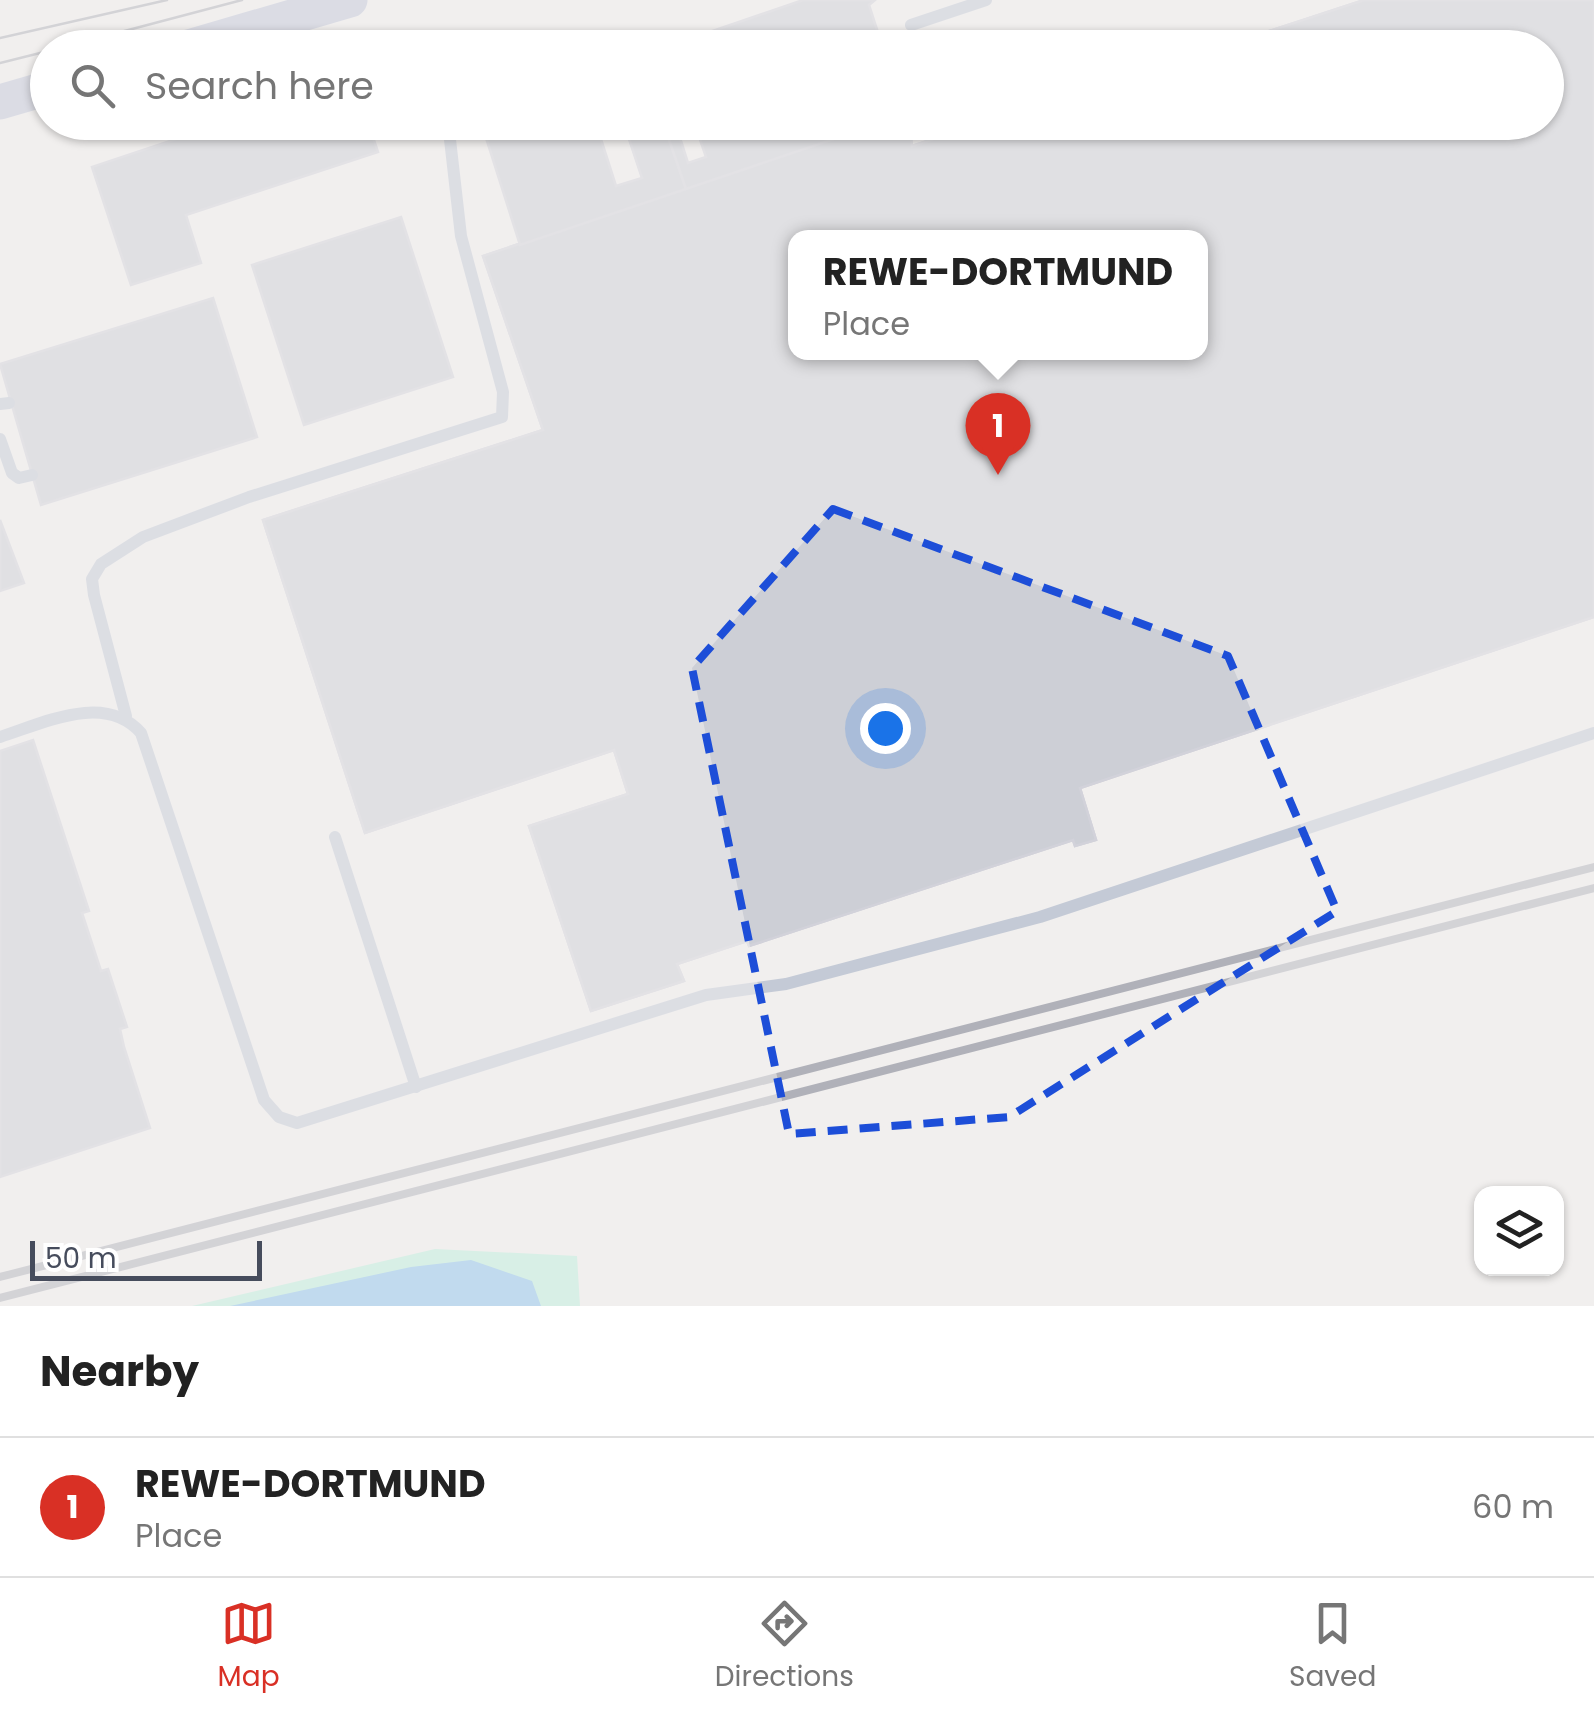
<!DOCTYPE html>
<style>
:root{--surface:#fff;--page:#f2f2f2;--text:#222;--muted:#767676;--line:#e0e0e0;--accent:#d93025}
body{margin:0;font-family:Poppins,sans-serif;background:var(--page);color:var(--text)}
.controls{position:absolute;right:30px;bottom:30px;display:grid;overflow:hidden;border-radius:20px;box-shadow:0 2px 8px #0004}
.controls button{width:90px;height:90px;display:grid;place-items:center;padding:0;border:0;border-bottom:2px solid var(--line);background:var(--surface);color:var(--text);font:50px sans-serif}
.scale{position:absolute;left:30px;bottom:25px;width:232px;box-sizing:border-box;padding-left:10px;border:5px solid #464c5c;border-top:0;font-size:28px;line-height:35px;white-space:nowrap;color:#464c5c;-webkit-text-stroke:8px #fff;paint-order:stroke}
.you{position:absolute;left:885px;top:728px;width:35px;height:35px;margin:-25px;border:8px solid #fff;border-radius:50%;background:#1a73e8;box-shadow:0 0 0 15px #1a73e833}
.badge{display:grid;place-items:center;width:65px;height:65px;border-radius:50%;background:var(--accent);color:#fff;font-size:32px;font-weight:700}
.pin{position:absolute;translate:-50% -82px;filter:drop-shadow(0 2px 5px #0008)}
.pin::after{content:'';position:absolute;top:52px;width:35px;height:30px;background:inherit;clip-path:polygon(0 0,100% 0,50% 100%)}
.popup{position:absolute;left:788px;top:230px;width:420px;height:130px;box-sizing:border-box;display:grid;place-content:center;border-radius:20px;background:var(--surface);filter:drop-shadow(0 2px 8px #0005);font-size:32px;white-space:nowrap;color:var(--muted)}
.popup b{font-size:38px;color:var(--text)}
.popup::after{content:'';position:absolute;left:50%;top:100%;margin-left:-20px;border:20px solid transparent;border-top-color:var(--surface)}
.list{margin:0;padding:0;list-style:none}
h2{display:flex;justify-content:space-between;align-items:center;height:130px;margin:0;padding:0 40px;font-size:42px}
h2 small{font-size:32px;font-weight:400;color:var(--muted)}
.list li{display:grid;grid-template-columns:65px 1fr auto;gap:30px;align-items:center;box-sizing:border-box;height:140px;padding:0 40px;border-top:2px solid var(--line)}
.list b{display:block;font-size:38px;white-space:nowrap}
.list p{margin:0;font-size:32px;white-space:nowrap;color:var(--muted)}
.list em{font-size:32px;font-style:normal;color:var(--muted)}
.icon{flex:none;width:55px;height:55px;fill:none;stroke:currentColor;stroke-width:2;stroke-linecap:round;stroke-linejoin:round}
.map{position:relative;flex:none;width:1594px;height:1306px;overflow:hidden}
.search{position:absolute;background:var(--surface);box-shadow:0 2px 8px #0004;left:30px;right:30px;top:30px;height:110px;display:flex;align-items:center;gap:25px;box-sizing:border-box;padding:0 35px;border-radius:55px;color:var(--muted);font-size:38px}
.sheet{height:270px;background:var(--surface)}
nav{display:flex;justify-content:space-around;align-items:center;box-sizing:border-box;height:140px;border-top:2px solid var(--line);background:var(--surface);font-size:28px;color:var(--muted)}
nav a{display:grid;justify-items:center;gap:5px}
nav .on{color:var(--accent)}
.map>svg:first-child{display:block}
.green{fill:#bbf0db}
.water{fill:#87c1ee}
.building{fill:#cdcfd6;stroke:#d2d2da;stroke-width:2.5;fill-rule:evenodd}
.lines{fill:none;stroke-linecap:round;stroke-linejoin:round}
.lane{stroke:#c4cad6;stroke-width:12}
.secondary{stroke:#c0c6d8;stroke-width:35}
.tram{stroke:#b0b1b9;stroke-width:2.5}
.rail{stroke:#b0b1b9;stroke-width:8}
.marked{fill:none;stroke:#1d4ed8;stroke-width:8;stroke-dasharray:20 12;stroke-linejoin:round}
</style>
<div class="map">
<svg width="1594" height="1306" viewBox="0 0 1594 1306">
<rect width="100%" height="100%" fill="#f1efee"/>
<path class="green" d="M435,1249l142,7 3,50h-388z"/>
<path class="water" d="M471,1260l61,21 9,25h-311l181,-39z"/>
<g class="building">
<path d="M875,0l-6,5 14,43h-220l140,-48z"/>
<path d="M1364,0h230v617l-514,171 16,52 -21,6 -2,-6 -324,106 -2,-5 -70,23 7,17 -93,30 -62,-185 99,-32 -14,-44 -249,83 -102,-313 280,-90 -60,-174 401,-134h25l3,24 73,-24h561v-74h-329zM796,238h404v114h-404zM672,731l2,5 6,-1 13,39 -40,13 -14,-44z"/>
<path d="M1364,0h230v617l-514,171 16,52 -21,6 -2,-6 -324,106 -2,-5 -70,23 7,17 -93,30 -62,-185 99,-32 -14,-44 -249,83 -102,-313 280,-90 -60,-174 401,-134h25l3,24 73,-24h561v-74h-329zM796,238h404v114h-404z"/>
<path d="M227,122h141l10,30 -192,63 15,48 -70,22 -39,-118z"/>
<path d="M481,122h182l23,67 -166,56zM624,124l18,54 -26,8 -17,-53z"/>
<path d="M663,122h12l13,41 18,-6 -12,-35h190l-198,67z"/>
<path d="M401,217l52,160 -149,48 -52,-160z"/>
<path d="M213,298l44,139 -216,68 -41,-141z"/>
<path d="M0,520l24,63 -24,8z"/>
<path d="M33,740l56,171 -7,2 19,58 7,-2 19,58 -7,2 4,18 26,81 -150,49v-426z"/>
</g>
<g class="lines">
<g class="lane">
<path d="M911,25l75,-25"/>
<path d="M0,404l9,-1"/>
<path d="M0,439l12,34 7,5 13,-3"/>
<path d="M126,716l-32,-121 -2,-16 9,-15 42,-27 106,-40 253,-80 1,-25 -42,-156 -13,-114"/>
<path d="M0,737c44,-14 105,-45 141,-4l123,367 15,17 18,6 409,-128 80,-11 254,-67 554,-184"/>
<path d="M335,837l81,250"/>
</g>
<g class="secondary">
<path d="M185,48l165,-48"/>
<path d="M0,102l48,-14"/>
</g>
<g class="tram">
<path d="M0,38l167,-38"/>
<path d="M60,48l182,-48"/>
<path d="M0,63l48,-12"/>
</g>
<g class="rail">
<path d="M0,1277l1594,-410"/>
<path d="M0,1298l1594,-410"/>
</g>
</g>
<path d="M0 0H1594V1306H0ZM833,509l395,147 109,255 -328,206 -220,17 -97,-466z" fill="#f1efee" fill-opacity=".55" fill-rule="evenodd"/>
<path class="marked" d="M833,509l395,147 109,255 -328,206 -220,17 -97,-466z"/>
</svg>
<div class="controls">
<button><svg class="icon" aria-label="layers" viewBox="0 0 24 24"><path d="M12 4l9 5-9 5-9-5zM3 14l9 5 9-5"/></svg></button>
</div>
<div class="scale">50 m</div>
<div class="you"></div>
<div class="pin badge" style="left:998px;top:475px">1</div>
<div class="popup"><b>REWE-DORTMUND</b>Place</div>
<div class="search"><svg class="icon" aria-label="search" viewBox="0 0 24 24"><circle cx="10" cy="10" r="6"/><path d="M15 15l6 6"/></svg>Search here</div>
</div>
<section class="sheet">
<h2>Nearby<small></small></h2>
<ul class="list">
<li><span class="badge">1</span><div><b>REWE-DORTMUND</b><p>Place</p></div><em>60 m</em></li>
</ul>
</section>
<nav>
<a class="on"><svg class="icon" aria-label="map" viewBox="0 0 24 24"><path d="M3 6l6-2 6 2 6-2v14l-6 2-6-2-6 2zM9 4v14M15 6v14"/></svg>Map</a>
<a><svg class="icon" aria-label="directions" viewBox="0 0 24 24"><path d="M12 3l9 9-9 9-9-9zM9 14v-3h6M13 9l2 2-2 2"/></svg>Directions</a>
<a><svg class="icon" aria-label="saved" viewBox="0 0 24 24"><path d="M7 4h10v16l-5-4-5 4z"/></svg>Saved</a>
</nav>
